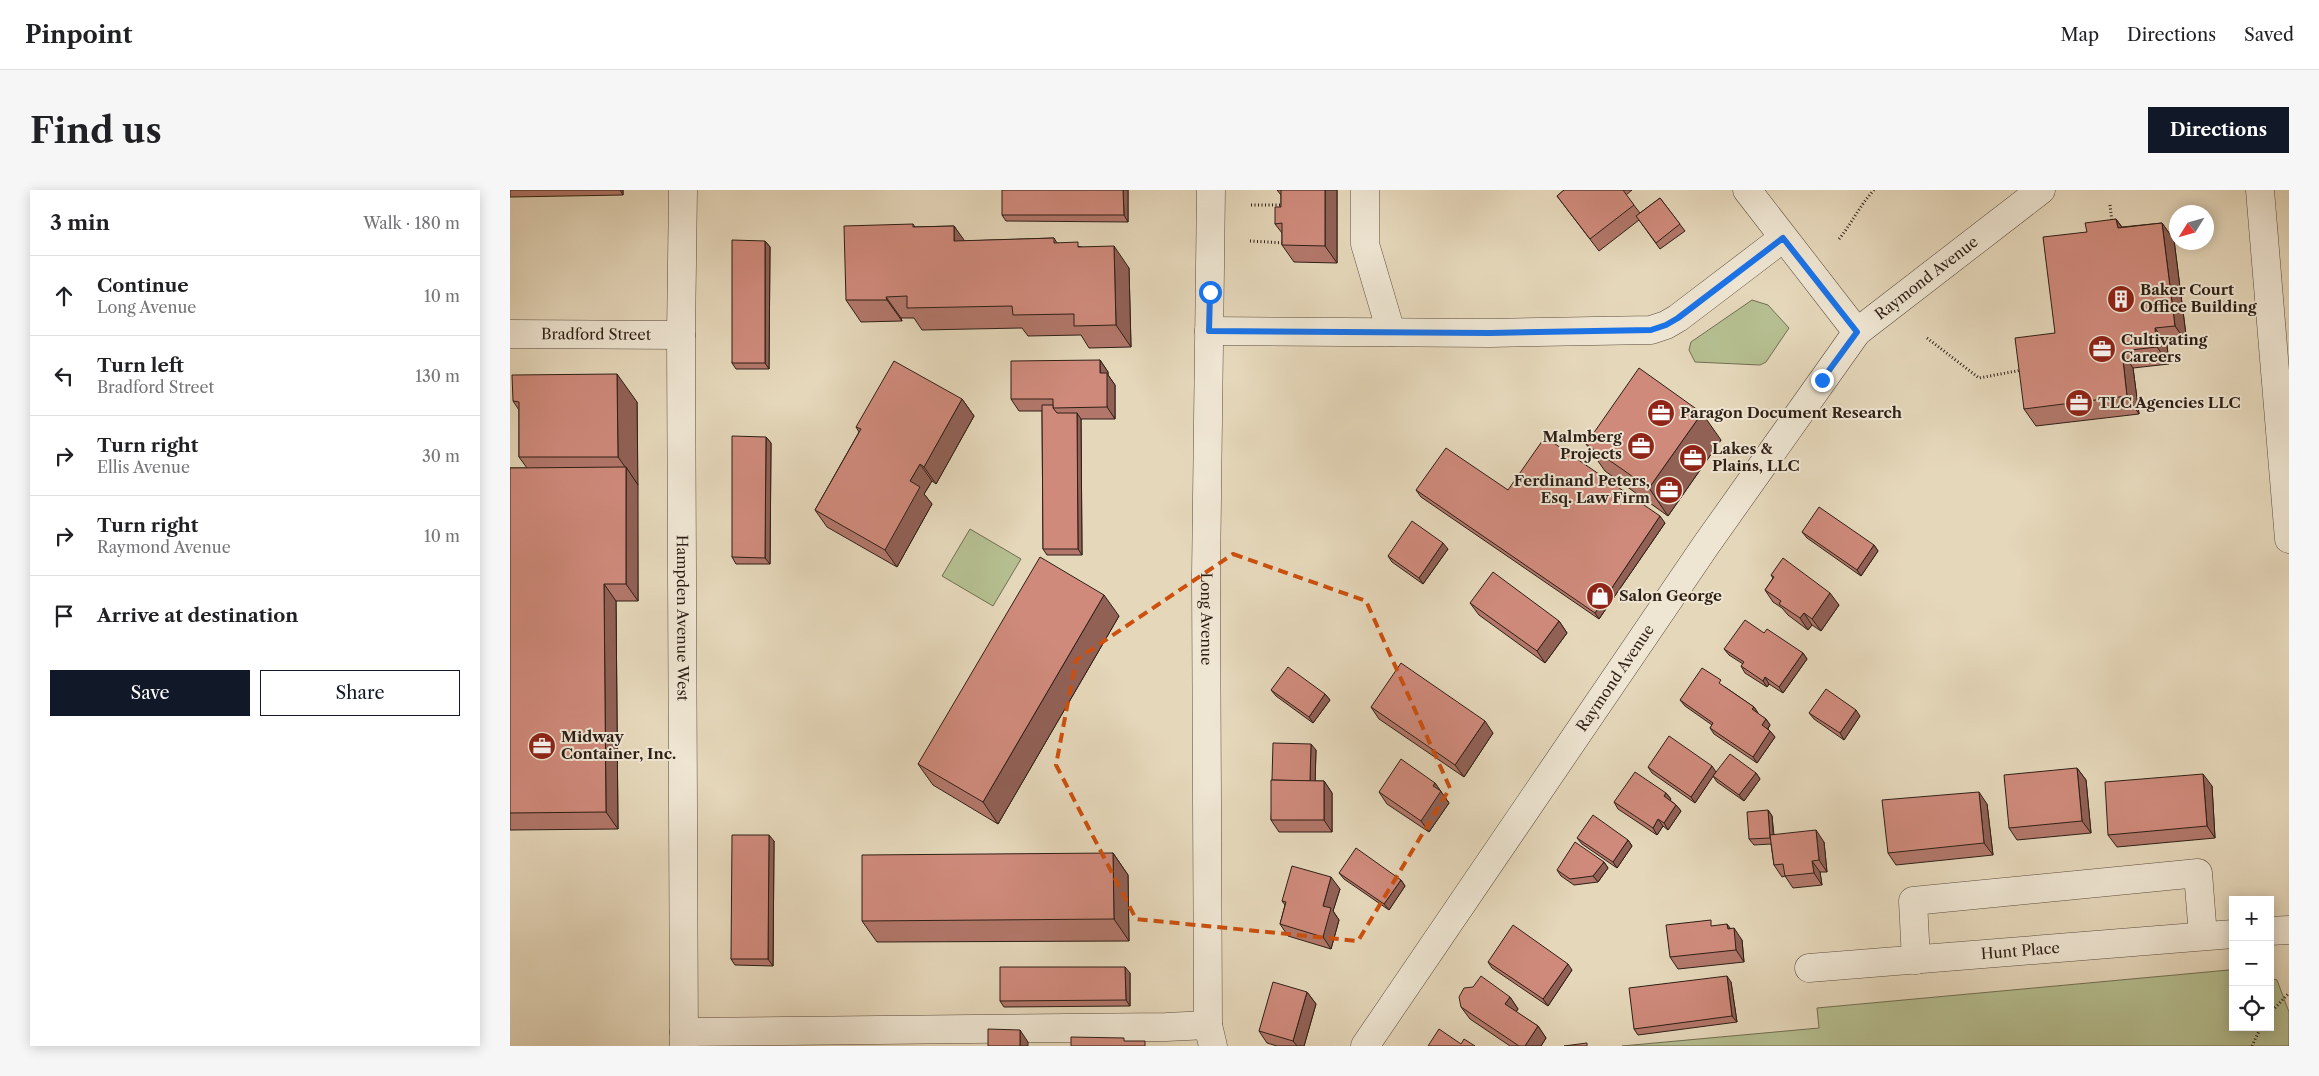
<!DOCTYPE html>
<meta charset="utf-8">
<style>
:root{--surface:#fff;--page:#f6f6f6;--text:#202124;--muted:#757577;--line:#e0e0e0;--accent:#111827}
body{margin:0;font-family:"Libre Caslon Text",serif;background:var(--page);color:var(--text)}
.controls{position:absolute;right:15px;bottom:15px;display:grid;overflow:hidden;border-radius:0px;box-shadow:0 2px 12px #0003}
.controls button{width:45px;height:45px;display:grid;place-items:center;padding:0;border:0;border-bottom:1px solid var(--line);background:var(--surface);color:var(--text);font:25px sans-serif}
.compass{position:absolute;left:1659px;top:15px;width:45px;height:45px;border-radius:50%;background:var(--surface);box-shadow:0 2px 12px #0003;rotate:233deg}
.stop{position:absolute;width:15px;height:15px;margin:-11px;border:4px solid #1a73e8;border-radius:50%;background:#fff}
.stop.end{background:#1a73e8;border-color:#fff;box-shadow:0 1px 5px #0008}
.list{margin:0;padding:0;list-style:none}
h2{display:flex;justify-content:space-between;align-items:center;height:65px;margin:0;padding:0 20px;font-size:21px}
h2 small{font-size:16px;font-weight:400;color:var(--muted)}
.list li{display:grid;grid-template-columns:32px 1fr auto;gap:15px;align-items:center;box-sizing:border-box;height:80px;padding:0 20px;border-top:1px solid var(--line)}
.list b{display:block;font-size:19px;white-space:nowrap}
.list p{margin:0;font-size:16px;white-space:nowrap;color:var(--muted)}
.list em{font-size:16px;font-style:normal;color:var(--muted)}
.actions{display:flex;gap:10px;padding:15px 20px}
.actions a{flex:1;padding:11px 0;border:1px solid var(--accent);border-radius:0px;text-align:center;font-size:18px;color:var(--accent)}
.actions .main{background:var(--accent);color:#fff}
.icon{flex:none;width:28px;height:28px;fill:none;stroke:currentColor;stroke-width:2;stroke-linecap:round;stroke-linejoin:round}
.map{position:relative;flex:none;width:1779px;height:856px;overflow:hidden;border-radius:0px}
header{display:flex;align-items:center;gap:30px;box-sizing:border-box;height:70px;padding:0 25px;background:var(--surface);border-bottom:1px solid var(--line)}
header strong{font-size:24px}
nav{display:flex;gap:28px;margin-inline-start:auto;font-size:18px}
.intro{display:flex;align-items:center;justify-content:space-between;box-sizing:border-box;height:120px;padding:0 30px}
h1{margin:0;font-size:35px}
.button{padding:12px 22px;border-radius:0px;background:var(--accent);color:#fff;font-size:18px;font-weight:700}
main{display:flex;gap:30px;padding:0 30px}
aside{flex:1;background:var(--surface);border-radius:0px;box-shadow:0 2px 12px #0003}
.map>svg:first-child{display:block}
.green{fill:#b5be90;stroke:#726e53}
.lines{fill:none;stroke-linecap:round;stroke-linejoin:round}
.minor-casing{stroke:#5c4d3f;stroke-width:29}
.path{stroke:#2e1f16;stroke-width:3;stroke-dasharray:1 2.5;stroke-linecap:butt}
.minor{stroke:#eee5d2;stroke-width:28}
.wall{fill:#b2776a;stroke:#2e1f16}
.shaded-wall{fill:#916156;stroke:#2e1f16}
.building{fill:#cf8a7b;stroke:#2e1f16}
.route{stroke:#1a73e8;stroke-width:6}
.marked{fill:none;stroke:#cc500e;stroke-width:4;stroke-dasharray:10 6;stroke-linejoin:round}
.labels{text-anchor:middle;stroke-width:4;stroke-linejoin:round;paint-order:stroke}
.street-label{font-size:15px;fill:#2e1f16;stroke:#eee5d2}
.poi-label{font-size:15px;font-weight:bold;fill:#2e1f16;stroke:#eee5d2;text-anchor:start}
</style>
<header>
<strong>Pinpoint</strong>
<nav><a>Map</a><a>Directions</a><a>Saved</a></nav>
</header>
<div class="intro"><h1>Find us</h1><a class="button">Directions</a></div>
<main>
<aside>
<h2>3 min<small>Walk · 180 m</small></h2>
<ul class="list">
<li><svg class="icon" aria-label="ahead" viewBox="0 0 24 24"><path d="M12 20V5M6 11l6-6 6 6"/></svg><div><b>Continue</b><p>Long Avenue</p></div><em>10 m</em></li>
<li><svg class="icon" aria-label="left" viewBox="0 0 24 24"><path d="M17 20v-9H6M10 6l-5 5 5 5"/></svg><div><b>Turn left</b><p>Bradford Street</p></div><em>130 m</em></li>
<li><svg class="icon" aria-label="right" viewBox="0 0 24 24"><path d="M7 20v-9h11M14 6l5 5-5 5"/></svg><div><b>Turn right</b><p>Ellis Avenue</p></div><em>30 m</em></li>
<li><svg class="icon" aria-label="right" viewBox="0 0 24 24"><path d="M7 20v-9h11M14 6l5 5-5 5"/></svg><div><b>Turn right</b><p>Raymond Avenue</p></div><em>10 m</em></li>
<li><svg class="icon" aria-label="arrive" viewBox="0 0 24 24"><path d="M6 21V4h12l-3 4 3 4H6"/></svg><div><b>Arrive at destination</b></div></li>
</ul>
<div class="actions"><a class="main">Save</a><a>Share</a></div>
</aside>
<div class="map">
<svg width="1779" height="856" viewBox="0 0 1779 856">
<rect width="100%" height="100%" fill="#e5d7ba"/>
<filter id="stains"><feTurbulence type="fractalNoise" baseFrequency=".004" numOctaves="4"/><feColorMatrix values="0 0 0 0 .2 0 0 0 0 .09 0 0 0 0 .02 0 0 0 .5 -.17"/></filter>
<radialGradient id="worn" r=".72"><stop offset=".6" stop-color="#630" stop-opacity="0"/><stop offset="1" stop-color="#630" stop-opacity=".3"/></radialGradient>
<g class="green">
<path d="M1242,110l16,5 21,23 -23,34 -6,3 -65,-3 -6,-12 2,-8z"/>
<path d="M460,339l51,30 -28,47 -51,-30z"/>
<path d="M1719,780l4,1v56h37v-49l7,2 12,32v34h-667l197,-18 -2,-20z"/>
</g>
<g class="lines">
<g class="minor-casing">
<g id="minor">
<path id="s1" d="M173,0l-2,145 3,711"/>
<path id="s2" d="M701,0l-5,386 2,449 5,21"/>
<path d="M855,0v54l26,88"/>
<path d="M1237,0l110,142"/>
<path d="M1750,0l29,349"/>
<path d="M699,141l281,2 161,-3 15,-5 12,-7 105,-80"/>
<path id="s3" d="M0,144l171,1"/>
<path d="M1760,741l19,-1"/>
<path d="M1406,770l-3,-59 285,-28 5,63"/>
<path id="s4" d="M1299,778l424,-34"/>
<path d="M174,842l482,-5 42,-2"/>
<path id="s5" d="M855,856l341,-501 151,-213 184,-142"/>
</g>
</g>
<g class="path">
<path d="M741,15h34"/>
<path d="M1600,15l2,17"/>
<path d="M1329,49c13,-16 21,-34 35,-49"/>
<path d="M740,51l35,2"/>
<path d="M1417,148l52,40 43,-8"/>
<path d="M1760,823l19,-20"/>
<path d="M1742,856l9,-19"/>
</g>
<use href="#minor" class="minor"/>
</g>
<g class="wall">
<path d="M0,0h113v5l-113,2z"/>
<path d="M618,0v32l-122,-1 -4,-6z"/>
<path d="M767,0h60v73l-43,-1 -12,-17v-12l-7,-9 6,-17v-12z"/>
<path d="M1054,0h68l-6,5 14,18 20,-15 25,33 -25,18 -21,-29 -40,31 -42,-55z"/>
<path d="M1606,29l6,8 40,-4 12,17 13,103 -20,2 2,19 -36,4 6,46 -103,12 -12,-17 31,-76 32,-101z"/>
<path d="M403,34l2,3 39,-1 10,15 90,-3 3,5 25,4 47,21 2,79 -42,1 -8,-13 -53,1 -6,-8 -100,2 -8,-12h-13l1,3 -41,1 -15,-22z"/>
<path d="M255,51l5,6 -1,122h-33l-4,-6z"/>
<path d="M590,170l8,12v3l7,10v34h-34l1,136h-35l-4,-6 -1,-138h-23l-8,-12z"/>
<path d="M452,209l12,17 -38,68 -4,-3 -8,13 8,10 -35,63 -70,-40 -12,-17 44,-78 -3,-5z"/>
<path d="M3,211l124,1 1,199h-22l2,228 -108,1v-362h17l-8,-11v-47z"/>
<path d="M256,247l5,6 -1,121h-34l-4,-7z"/>
<path d="M1211,250l-53,76 -63,-45 -19,-27z"/>
<path d="M906,300h92l157,33 -66,96 -178,-122z"/>
<path d="M1292,342l72,13 4,6 -17,25 -54,-38z"/>
<path d="M938,359l-25,35 -31,-22 -4,-6z"/>
<path d="M1261,385l68,30 -18,26 -9,-6 -4,5 -20,-15 -6,-7 -9,-6 -8,-12 8,-12z"/>
<path d="M960,413l89,18 8,12 -22,30 -66,-48z"/>
<path d="M609,426l-121,208 -65,-39 -15,-21z"/>
<path d="M1254,443l39,20 4,6 -24,34 -14,-9 -2,3 -22,-14 -4,-7 2,-2 -14,-9 -5,-6z"/>
<path d="M1215,497l29,20 4,6h-1l9,6 4,6 -2,4 7,8 -18,26 -43,-29 -4,-6 2,-3 -27,-19 -5,-6z"/>
<path d="M761,500l54,4 5,6 -17,23 -37,-27z"/>
<path d="M861,517l122,26 -29,44 -85,-58z"/>
<path d="M1299,523l51,3 -16,24 -30,-21z"/>
<path d="M806,560l-1,31h9l8,12v39h-53l-8,-12 2,-40z"/>
<path d="M1138,577l68,5 40,1 4,6 -16,22 -27,-19 -4,-6 -18,27 -43,-30z"/>
<path d="M1567,578l9,12 5,53 -74,7 -8,-12z"/>
<path d="M925,593l14,20 -20,29 -42,-28 -8,-12z"/>
<path d="M1702,596l3,52 -98,9 -9,-12z"/>
<path d="M1156,603l5,6 -1,1 6,5 5,6 -13,19 -5,-4 -6,9 -39,-26 -4,-7z"/>
<path d="M1477,614l6,51 -97,10 -8,-12z"/>
<path d="M1258,620l4,6 2,19 50,7 3,30h-7l2,13 -29,3 -8,-12 -3,1 -8,-12 -3,-21 -17,1 -5,-6z"/>
<path d="M1067,648l51,2 4,6 -15,22 -35,-24z"/>
<path d="M264,651l-1,125 -38,-1 -4,-6z"/>
<path d="M603,663l15,22 1,66 -252,1 -15,-21z"/>
<path d="M1094,672l4,6 -10,14 -24,3 -13,-9 -4,-6z"/>
<path d="M829,683l62,7 4,6 -16,24 -45,-31z"/>
<path d="M830,699l-7,22 6,9 -8,29 -43,-13 -8,-12 5,-19 -3,-4z"/>
<path d="M1205,736l16,3 11,11 2,22 -66,7 -8,-12z"/>
<path d="M978,772l84,8 -24,36 -56,-38z"/>
<path d="M620,783v33l-126,1 -4,-6z"/>
<path d="M1221,792l6,40 -99,13 -4,-6z"/>
<path d="M797,802l9,12 -12,42h-27l-10,-3 -8,-12z"/>
<path d="M1000,807l8,12 -2,3 22,14 8,12 -5,8h-31l-40,-27 -9,-12z"/>
</g>
<g class="shaded-wall">
<path d="M110,0h3v5z"/>
<path d="M613,0h5v32l-4,-7z"/>
<path d="M815,0h12v73l-12,-17z"/>
<path d="M1606,29l12,17 -10,-8z"/>
<path d="M1652,33l12,17 13,103 -12,-17z"/>
<path d="M444,36l15,21 -15,-6z"/>
<path d="M255,51l5,6 -1,122 -4,-6z"/>
<path d="M604,56l15,22 2,79 -15,-22z"/>
<path d="M376,107l15,21 1,3 -15,-21z"/>
<path d="M1645,138l12,17 2,19 -12,-17z"/>
<path d="M1612,161l11,17 6,46 -12,-18z"/>
<path d="M590,170l8,12v3l7,10v34l-8,-12 -7,-34z"/>
<path d="M107,184l20,28 1,83 -20,-28z"/>
<path d="M452,209l12,17 -38,68 -12,-17z"/>
<path d="M567,223l4,6 1,136 -4,-6z"/>
<path d="M1192,223l19,27 -53,76 -19,-28z"/>
<path d="M256,247l5,6 -1,121 -5,-6z"/>
<path d="M410,274l12,17 -8,13 8,10 -35,63 -12,-17 25,-69z"/>
<path d="M116,277l12,18v116l-12,-17z"/>
<path d="M1150,326l5,7 -66,96 -4,-6z"/>
<path d="M933,353l5,6 -25,35 -4,-6z"/>
<path d="M1364,355l4,6 -17,25 -4,-6z"/>
<path d="M94,394l12,17 2,228 -12,-17z"/>
<path d="M1320,403l9,12 -18,26 -9,-12z"/>
<path d="M594,405l15,21 -121,208 -15,-22z"/>
<path d="M1294,423l8,12 -4,5 -8,-12z"/>
<path d="M1049,431l8,12 -22,30 -8,-12z"/>
<path d="M1293,463l4,6 -24,34 -4,-6z"/>
<path d="M1255,487l4,7 -2,3 -4,-6z"/>
<path d="M815,504l5,6 -17,23 -4,-6z"/>
<path d="M1244,517l4,6 -2,3 -4,-7z"/>
<path d="M1346,520l4,6 -16,24 -4,-7z"/>
<path d="M1256,529l4,6 -4,6 -4,-6z"/>
<path d="M975,531l8,12 -29,44 -9,-12z"/>
<path d="M1260,541l5,6 -18,26 -4,-6z"/>
<path d="M801,554l5,6 -1,37 -5,-6z"/>
<path d="M1202,576l4,6 -21,31 -4,-6z"/>
<path d="M1567,578l9,12 5,53 -9,-12z"/>
<path d="M1246,583l4,6 -16,22 -5,-6z"/>
<path d="M1693,584l9,12 3,52 -8,-12z"/>
<path d="M814,591l8,12v39l-8,-12z"/>
<path d="M925,593l14,20 -20,29 -8,-11 12,-35z"/>
<path d="M1469,602l8,12 6,51 -9,-12z"/>
<path d="M1156,603l5,6 -3,4 -4,-7z"/>
<path d="M1166,615l5,6 -13,19 -4,-7z"/>
<path d="M1258,620l4,6 2,28 -4,-6z"/>
<path d="M1148,629l5,7 -6,9 -4,-7z"/>
<path d="M1306,640l8,12 3,30 -8,-12z"/>
<path d="M259,645l5,6 -1,125 -5,-7z"/>
<path d="M1118,650l4,6 -15,22 -4,-6z"/>
<path d="M603,663l15,22 1,66 -15,-22z"/>
<path d="M1302,671l8,11 2,13 -8,-12z"/>
<path d="M1094,672l4,6 -10,14 -5,-6z"/>
<path d="M821,687l9,12 -7,22 6,9 -8,29 -8,-12v-31z"/>
<path d="M891,690l4,6 -16,24 -5,-6z"/>
<path d="M1217,734l7,9v-5l8,12 2,22 -8,-12 -8,-21z"/>
<path d="M1058,774l4,6 -24,36 -5,-7z"/>
<path d="M615,777l5,6v33l-4,-6z"/>
<path d="M1217,786l4,6 6,40 -5,-6z"/>
<path d="M797,802l9,12 -12,42h-7l-4,-5z"/>
<path d="M1000,807l8,12 -5,7 -8,-12z"/>
<path d="M1028,836l8,12 -5,8h-16z"/>
<path d="M510,840l8,12v4h-8z"/>
</g>
<g class="building">
<path d="M492,0h121l1,25h-122z"/>
<path d="M771,0h44v56l-43,-1v-22l-7,1v-17h6z"/>
<path d="M1054,0h59l11,15 -44,34 -33,-43z"/>
<path d="M1150,8l20,26 -24,19 -20,-27z"/>
<path d="M1606,29l2,9 44,-5 13,103 -20,2 2,19 -35,4 5,45 -103,13 -9,-71 40,-5 -12,-96 44,-5 -2,-9z"/>
<path d="M403,34v3l41,-1v15l100,-3v5l24,-1v5l36,-1 2,79 -42,1v-12l-61,1 -1,-9 -105,2v-12l-21,1 1,3h-41l-2,-74z"/>
<path d="M222,50l33,1v122h-33z"/>
<path d="M590,170v13h7v34l-54,1v-9h-42v-38z"/>
<path d="M384,171l68,38 -38,68 -4,-3 -10,17 10,6 -35,63 -70,-40 46,-81 -5,-2z"/>
<path d="M1129,178l63,45 -53,75 -63,-44z"/>
<path d="M107,184l1,83h-99v-55l-6,-1 -1,-26z"/>
<path d="M532,215h11v3l4,5h20l1,136h-35z"/>
<path d="M222,246l34,1 -1,121 -33,-1z"/>
<path d="M1035,247l115,79 -65,97 -179,-123 30,-42 62,42z"/>
<path d="M116,277v117h-22l2,228 -96,1v-345z"/>
<path d="M1309,317l55,38 -17,25 -55,-38z"/>
<path d="M902,331l31,22 -24,35 -31,-22z"/>
<path d="M530,367l64,38 -121,207 -65,-38z"/>
<path d="M1273,368l47,35 -18,26 -8,-6 -4,5 -21,-14 2,-3 -16,-11 9,-13 -3,-2z"/>
<path d="M983,382l66,49 -22,30 -67,-48z"/>
<path d="M1235,430l19,13 3,-4 36,24 -24,34 -14,-10 -2,4 -22,-15 3,-4 -20,-13z"/>
<path d="M891,473l84,58 -30,44 -84,-58z"/>
<path d="M778,477l37,27 -16,23 -38,-27z"/>
<path d="M1192,478l19,12 -2,3 35,24 -2,2 14,10 -4,6 8,6 -17,26 -43,-29 3,-5 -33,-23z"/>
<path d="M1316,499l30,21 -16,23 -31,-20z"/>
<path d="M1159,546l43,30 -21,31 -43,-30z"/>
<path d="M763,553l38,1 -1,37 -38,-1z"/>
<path d="M1220,564l26,19 -17,22 -26,-19z"/>
<path d="M891,569l34,24 -2,3 8,5 -20,30 -42,-29z"/>
<path d="M1567,578l5,53 -73,7 -5,-53z"/>
<path d="M1125,582l31,21 -2,3 12,9 -12,18 -6,-4 -5,9 -39,-26z"/>
<path d="M1693,584l4,52 -99,9 -3,-53z"/>
<path d="M761,590l53,1v39h-53z"/>
<path d="M1469,602l5,51 -96,10 -6,-53z"/>
<path d="M1258,620l2,28 -21,1 -2,-27z"/>
<path d="M1083,625l35,25 -15,22 -36,-24z"/>
<path d="M1306,640l3,30 -7,1 2,12 -29,3 -2,-12 -9,1 -4,-30z"/>
<path d="M222,645h37l-1,124h-37z"/>
<path d="M1065,652l29,20 -11,14 -23,3 -13,-9z"/>
<path d="M846,658l45,32 -17,24 -45,-31z"/>
<path d="M603,663l1,66 -252,2v-66z"/>
<path d="M782,676l39,11 -8,29 8,2 -8,29 -43,-13 6,-22 -4,-1z"/>
<path d="M1201,730v6l16,-2 1,5 6,-1 2,22 -66,7 -4,-32z"/>
<path d="M1003,735l55,39 -25,35 -55,-37z"/>
<path d="M490,777h125l1,33 -126,1z"/>
<path d="M971,786l29,21 -5,7 33,22 -13,20h-6l-58,-39 -2,-10 5,-9 9,-1z"/>
<path d="M1217,786l5,40 -98,13 -5,-41z"/>
<path d="M763,792l34,10 -14,49 -34,-10z"/>
<path d="M478,839l32,1v16h-32z"/>
<path d="M929,839l22,15 3,-5 11,7h-47z"/>
<path d="M561,847l53,1v3h21v5h-74z"/>
<path d="M1077,853v3h-23z"/>
</g>
<g class="lines">
<path class="route" d="M700,102l-1,39 281,2 161,-3 15,-5 12,-7 105,-80 74,94 -35,48"/>
</g>
<path class="marked" d="M723,364l133,47 84,187 -92,153 -222,-22 -80,-154 20,-105z"/>
<defs>
<g id="building-disc" transform="scale(1.4375)"><circle r="9.5" fill="#8f2418" stroke="#eee5d2"/><path d="M-4-6H4V6H1V3H-1V6H-4ZM-2.5-4.3h1.7v1.8h-1.7ZM.8-4.3h1.7v1.8H.8ZM-2.5-1h1.7V.8h-1.7ZM.8-1h1.7V.8H.8Z" fill="#fff"/></g>
<g id="office-disc" transform="scale(1.4375)"><circle r="9.5" fill="#8f2418" stroke="#eee5d2"/><path d="M-6-3h4V-5.5h4V-3h4V5H-6ZM-1-4.5V-3h2v-1.5ZM-6 0V1H6V0Z" fill="#fff"/></g>
<g id="shop-disc" transform="scale(1.4375)"><circle r="9.5" fill="#8f2418" stroke="#eee5d2"/><path d="M-5-2.5h2.3a2.7 3.5 0 0 1 5.4 0H5L5.5 6h-11ZM-1.5-2.5h3a1.5 2.3 0 0 0-3 0Z" fill="#fff"/></g>
</defs>
<g fill-rule="evenodd">
<use href="#building-disc" x="1611" y="109"/>
<use href="#office-disc" x="1592" y="159"/>
<use href="#office-disc" x="1569" y="213"/>
<use href="#office-disc" x="1151" y="223"/>
<use href="#office-disc" x="1131" y="256"/>
<use href="#office-disc" x="1183" y="268"/>
<use href="#office-disc" x="1159" y="300"/>
<use href="#shop-disc" x="1090" y="406"/>
<use href="#office-disc" x="32" y="556"/>
</g>
<g class="labels">
<g class="street-label">
<text dy="5" stroke="none"><textPath href="#s5" startOffset="955">Raymond Avenue</textPath></text>
<text dy="5" stroke="none"><textPath href="#s3" startOffset="86">Bradford Street</textPath></text>
<text dy="5" stroke="none"><textPath href="#s1" startOffset="428">Hampden Avenue West</textPath></text>
<text dy="5" stroke="none"><textPath href="#s2" startOffset="429">Long Avenue</textPath></text>
<text dy="5" stroke="none"><textPath href="#s5" startOffset="445">Raymond Avenue</textPath></text>
<text dy="5" stroke="none"><textPath href="#s4" startOffset="212">Hunt Place</textPath></text>
</g>
<g class="poi-label">
<text x="1630" y="105">Baker Court<tspan x="1630" dy="17">Office Building</tspan></text>
<text x="1611" y="155">Cultivating<tspan x="1611" dy="17">Careers</tspan></text>
<text x="1588" y="218">TLC Agencies LLC</text>
<text x="1170" y="228">Paragon Document Research</text>
<text x="1112" y="252" text-anchor="end">Malmberg<tspan x="1112" dy="17">Projects</tspan></text>
<text x="1202" y="264">Lakes &amp;<tspan x="1202" dy="17">Plains, LLC</tspan></text>
<text x="1140" y="296" text-anchor="end">Ferdinand Peters,<tspan x="1140" dy="17">Esq. Law Firm</tspan></text>
<text x="1109" y="411">Salon George</text>
<text x="51" y="552">Midway<tspan x="51" dy="17">Container, Inc.</tspan></text>
</g>
</g>
<rect width="100%" height="100%" filter="url(#stains)"/>
<rect width="100%" height="100%" fill="url(#worn)"/>
</svg>
<div class="controls">
<button>+</button>
<button>−</button>
<button><svg class="icon" aria-label="locate" viewBox="0 0 24 24"><circle cx="12" cy="12" r="6"/><path d="M12 2v4M12 18v4M2 12h4M18 12h4"/></svg></button>
</div>
<svg class="compass" viewBox="-18 -18 36 36"><path d="M0-13l5 13h-10z" fill="#e53935"/><path d="M0 13l5-13h-10z" fill="#757577"/></svg>
<div class="stop" style="left:700px;top:102px"></div>
<div class="stop end" style="left:1312px;top:190px"></div>
</div>
</main>
